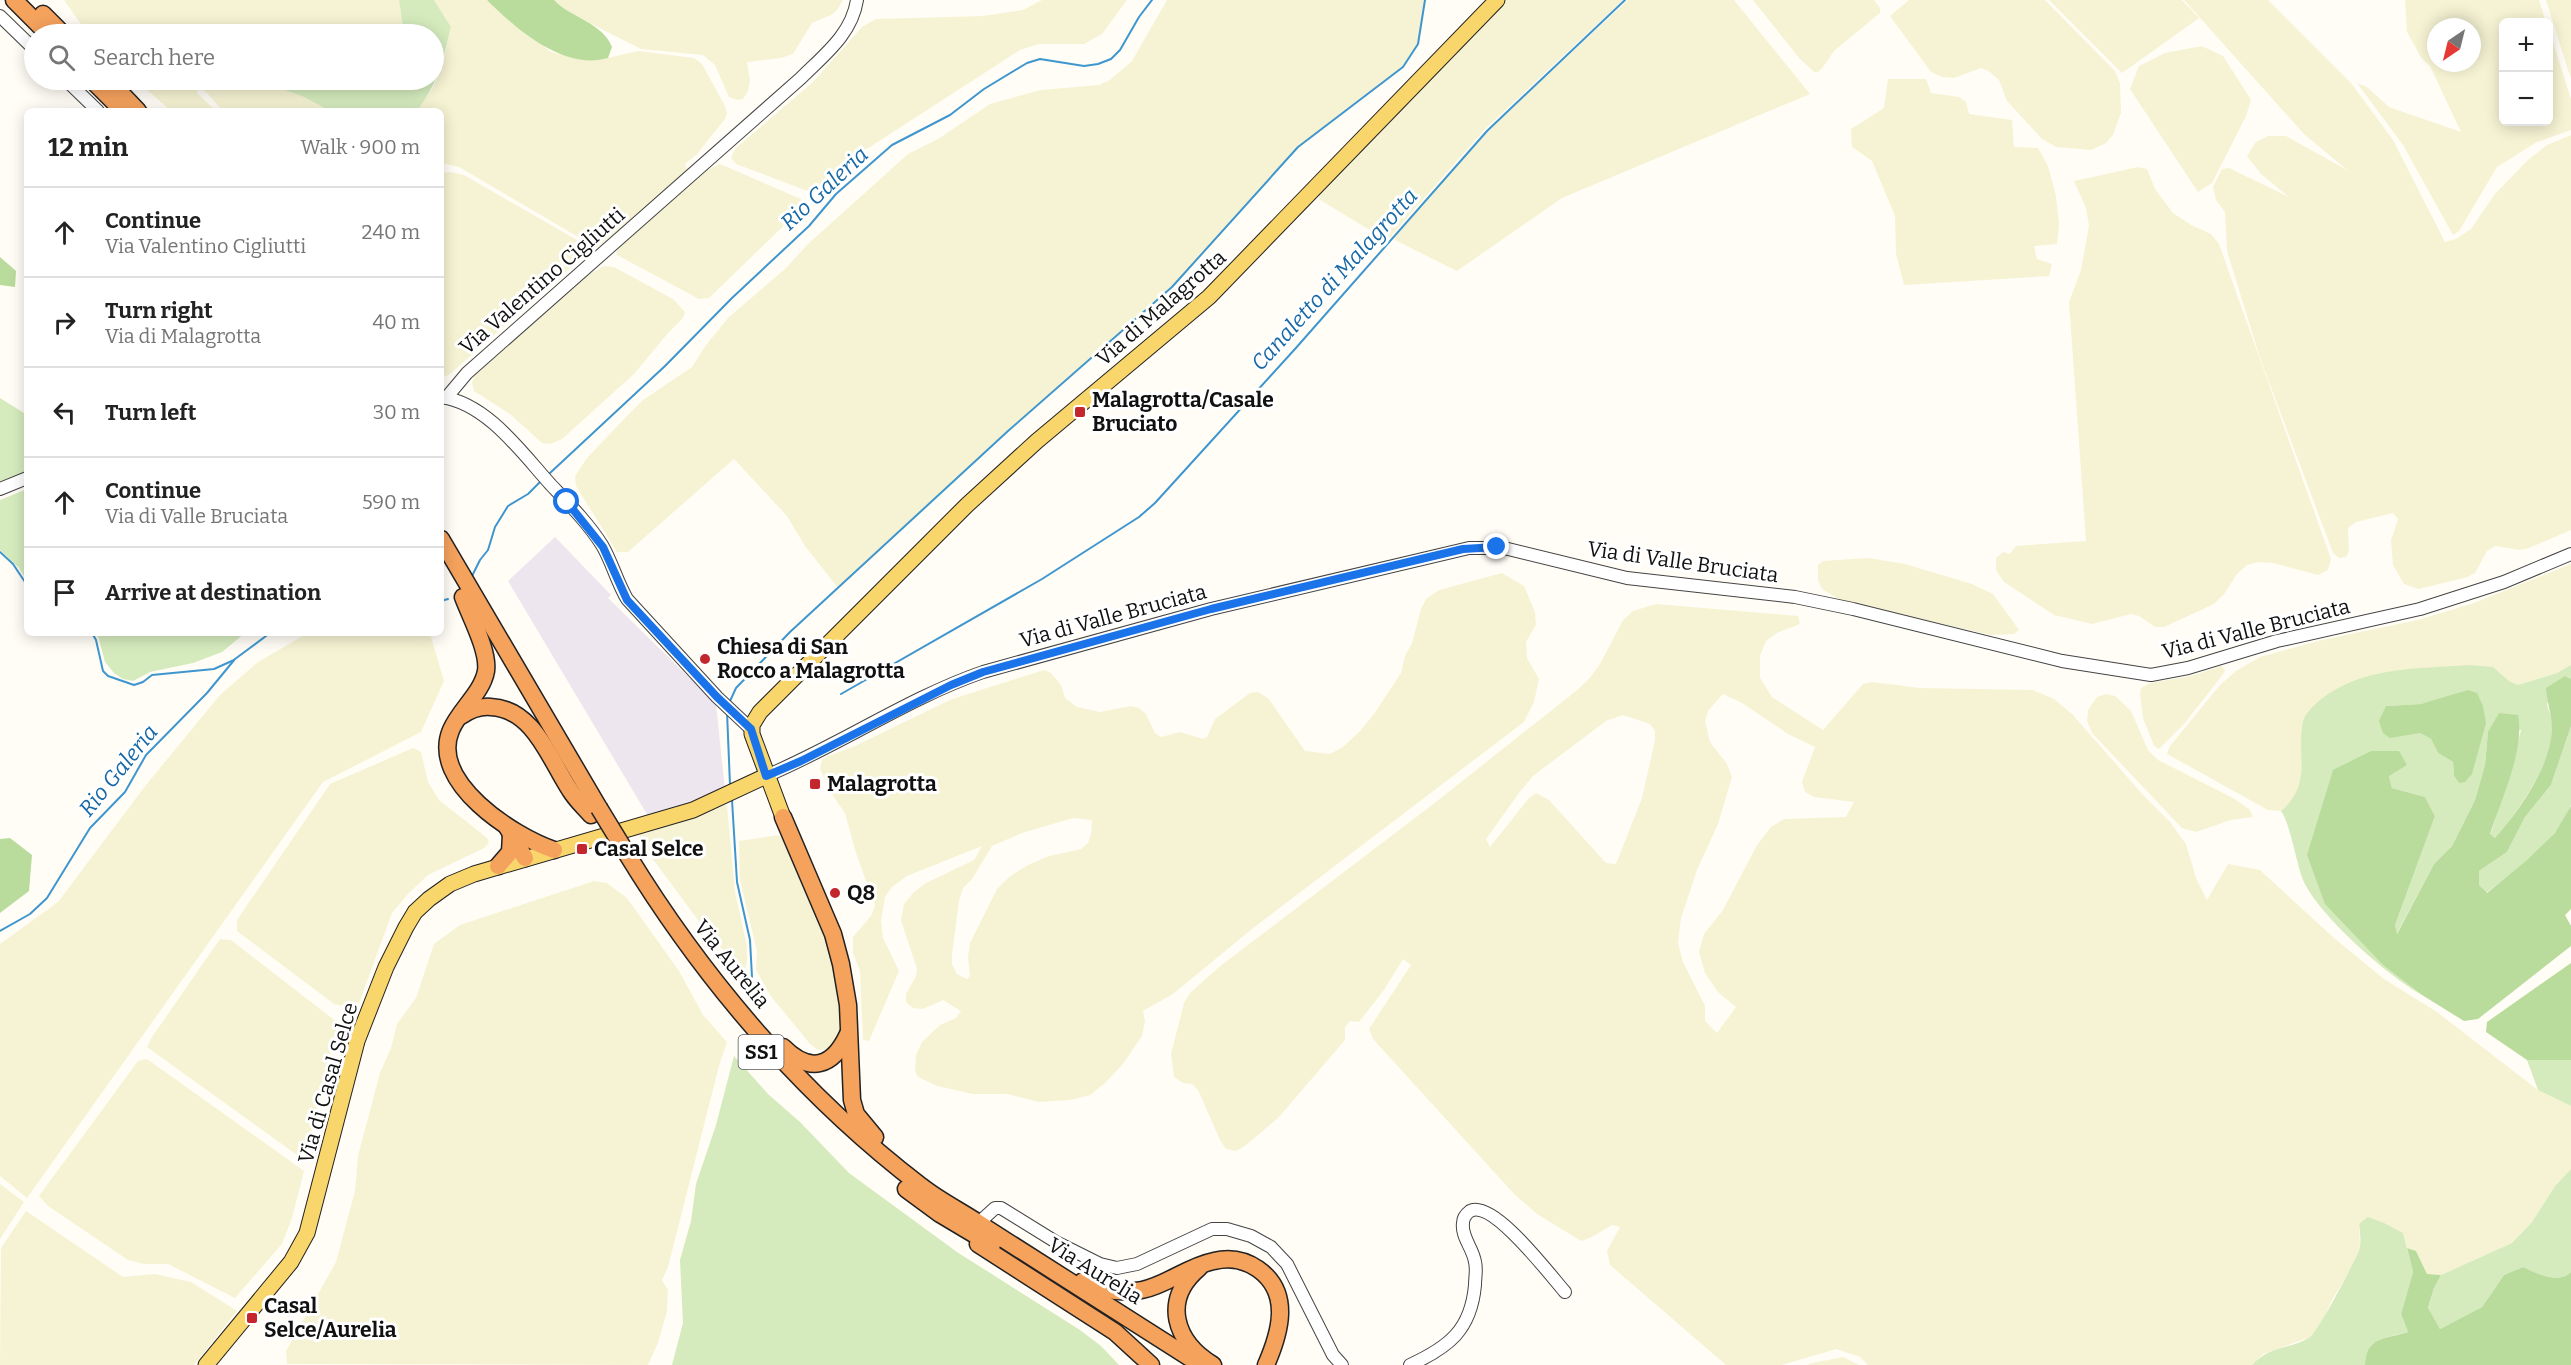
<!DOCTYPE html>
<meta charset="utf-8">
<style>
:root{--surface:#fff;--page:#f6f6f6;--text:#222;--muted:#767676;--line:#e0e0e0}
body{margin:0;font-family:Bitter,serif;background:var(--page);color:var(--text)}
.controls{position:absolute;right:18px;top:18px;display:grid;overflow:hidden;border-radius:9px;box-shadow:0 3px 15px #0003}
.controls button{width:54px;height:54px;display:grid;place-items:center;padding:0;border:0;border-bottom:2px solid var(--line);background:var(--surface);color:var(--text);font:30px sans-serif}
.compass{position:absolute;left:2427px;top:18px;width:54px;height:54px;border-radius:50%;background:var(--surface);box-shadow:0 3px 15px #0003;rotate:215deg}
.stop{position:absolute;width:18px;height:18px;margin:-14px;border:4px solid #1a73e8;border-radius:50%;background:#fff}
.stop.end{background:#1a73e8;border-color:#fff;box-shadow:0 2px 6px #0008}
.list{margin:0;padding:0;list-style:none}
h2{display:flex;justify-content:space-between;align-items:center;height:78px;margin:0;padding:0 24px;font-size:26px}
h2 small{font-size:20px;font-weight:400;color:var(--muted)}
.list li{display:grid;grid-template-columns:39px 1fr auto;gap:18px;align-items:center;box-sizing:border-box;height:90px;padding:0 24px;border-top:2px solid var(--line)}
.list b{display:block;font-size:22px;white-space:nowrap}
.list p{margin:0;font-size:20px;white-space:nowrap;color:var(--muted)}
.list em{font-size:20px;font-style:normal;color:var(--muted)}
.icon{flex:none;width:33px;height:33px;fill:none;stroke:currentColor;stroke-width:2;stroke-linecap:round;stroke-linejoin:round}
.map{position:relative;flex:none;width:2571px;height:1365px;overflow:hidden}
.search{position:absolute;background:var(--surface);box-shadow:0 3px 15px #0003;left:24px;top:24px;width:420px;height:66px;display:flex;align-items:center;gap:15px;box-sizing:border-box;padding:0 21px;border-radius:33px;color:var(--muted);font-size:22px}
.panel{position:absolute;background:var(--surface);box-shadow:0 3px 15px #0003;left:24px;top:108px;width:420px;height:528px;border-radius:9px}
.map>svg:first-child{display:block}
.industrial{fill:#eee6ef}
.farmland{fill:#f6f3d4;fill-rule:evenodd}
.green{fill:#d5ebbd;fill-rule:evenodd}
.forest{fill:#b9dc9c}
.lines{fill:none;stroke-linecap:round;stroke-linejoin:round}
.stream{stroke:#3f96cf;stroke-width:2}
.minor-casing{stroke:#444;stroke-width:14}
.major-casing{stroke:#222;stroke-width:17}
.highway-casing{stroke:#222;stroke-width:19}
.minor{stroke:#fff;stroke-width:12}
.major{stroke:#f9d66b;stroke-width:15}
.highway{stroke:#f5a25d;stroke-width:16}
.highway-bridge-casing{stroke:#222;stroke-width:19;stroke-linecap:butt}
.highway-bridge{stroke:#f5a25d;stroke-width:16}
.route{stroke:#1a73e8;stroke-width:8}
.poi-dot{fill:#c4262e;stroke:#fff;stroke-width:2}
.labels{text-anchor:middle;stroke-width:6;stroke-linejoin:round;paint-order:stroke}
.shield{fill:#fff;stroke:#585858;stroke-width:1.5}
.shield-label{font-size:20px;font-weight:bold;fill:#111}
.street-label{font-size:21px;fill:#111;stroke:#fff}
.poi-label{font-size:21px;font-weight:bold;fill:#111;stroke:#fff;text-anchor:start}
.water-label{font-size:22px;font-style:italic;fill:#1768a6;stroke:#fff}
</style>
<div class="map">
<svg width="2571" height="1365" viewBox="0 0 2571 1365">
<rect width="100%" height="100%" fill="#fffdf5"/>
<path class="industrial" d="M555,537l56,58 -3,3 108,106 9,86 -33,13 -44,13 -140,-235z"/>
<g class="farmland">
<path d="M64,0h335l5,34h-173l-13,-6 -6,1 -2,5h-122z"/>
<path d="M434,0h53l64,52 27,7h25l36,-8 55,7 8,6 23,42 2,7 -2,6 -28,35 -12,10 3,6 -91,78 -138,-81 -18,-4v-52h-24l16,-23 9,-21 9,-40z"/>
<path d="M554,0h289l-6,10 -6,5 -19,8 -19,31 -12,4 -34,4 3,19 -2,10 -5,8 -6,1 -8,-3 -14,-32 -12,-10 -62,-6 -79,-40z"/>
<path d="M1042,0h85l-25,34 -18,10h-45l-19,6 -164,106 -38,33 -8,3 -74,-28 -5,-6 4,-9 78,-67 49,-55 14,-8 107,-3 40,-6z"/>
<path d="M1167,0h258l-7,44 -15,23 -105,80 -126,140 -164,144 -170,157 -33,-42 -18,-30 -53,-57 -106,93h-11l-41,-66 -1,-10 12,-18 37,-39 19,-19 49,-33 14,-22 23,-28 56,-48 23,-25 100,-90 30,-15 52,-35 51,-14 58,-5 11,-5 22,-19z"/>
<path d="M1504,0h119l-138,129 -95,108 -7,1 -63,-38 -2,-7z"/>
<path d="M1628,0h106l76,94 -248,104 -105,73 -62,-31 2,-8 90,-101z"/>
<path d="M1753,0h121l6,8v5l-46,38 -11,16 -5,5h-4l-15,-14z"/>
<path d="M1909,0h136l70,71 5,12 1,30 -8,22 -7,8 -15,7 -35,-3 -14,-8 -35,-38 -8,-21 -9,-8 -9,-4 -27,10 -12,-1 -11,-5 -41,-56z"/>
<path d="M2049,0h133l17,18 -77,55z"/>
<path d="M2184,0h84l83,83 42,57 52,102 11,-3 15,-10 24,-35 34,-35 18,-14 24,-10v395l-42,18 -10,2 -24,-4 -8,5 -12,22 -7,4 -50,12 -14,-5 -11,-19 -2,-25 7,-21 -5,-6 -37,9 -8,6 1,23 -3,6 -7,1 -6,-5 -73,-195 -33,-107 -2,-39 -9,-12 -3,-13 9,-18 7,-1 60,29 -28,-23 -14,-18 9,-14 12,-6h18l61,34 -43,-36z"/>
<path d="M2405,0h134l7,22h-42v100h44l1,-93 22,70v31l-34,12 -40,25 -38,64 -6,4 -50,-90 -46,-62 10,4 22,20 72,25 -31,-66 -8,-7 -15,-27zM2436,27h36v36h-36z"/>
<path d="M2546,0h25v78l-3,-8z"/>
<path d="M2202,46l21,10 28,44 -5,16 -34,67 -14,9 -68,-103 9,-23 26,-13z"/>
<path d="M1888,79h38l5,14 28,4 7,5 3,12 43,6 2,27 24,1 10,18 8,30 3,29 -2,19 -23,2 3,13 15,5 -3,12 -145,9 -8,-31 -1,-38 -23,-55 -20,-14 -1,-18 33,-21z"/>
<path d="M136,80h119l47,16 28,15h-107l-18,-20 -8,-3v5l19,18h-45z"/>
<path d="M351,80h47l-2,3 -15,6 -20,-3z"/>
<path d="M720,164l81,35v10l-92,89 -10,1 -82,-44v-7l88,-77z"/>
<path d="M2138,167l9,2 8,20 18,24 18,12 20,9 8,10 112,315 -3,11 -10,5 -45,-12 -15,-1 -11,3 -10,9 -13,20 -10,10 -50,23h-9l-16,-11 -8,-2 -39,10 -38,-9 -50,-33 -8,-12v-12l7,-6 7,2 6,-8 70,-5 -17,-239 12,-32 8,-44 -3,-18 -12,-27z"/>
<path d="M450,172l14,3 120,69 2,5 -7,11 -129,114 -9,4v-205z"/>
<path d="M604,266l10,1 59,32 12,13 -2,6 -15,15 -34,41 -72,65 -12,5 -8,-1 -32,-29 -36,-23 -2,-8 3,-9 115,-100z"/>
<path d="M1868,558l37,6 67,20 21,10 26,36 -5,4 -23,1 -147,-33 -22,-13 -4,-9v-15l5,-4z"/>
<path d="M2571,564v101l-14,8 -39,12 -9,-4 -16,-14 -190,52 -2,58 -3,14 -6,11 -11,9 -13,-1 -101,-56 3,-8 50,-61 16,-14 24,-14 62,-17 96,-20 56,-17z"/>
<path d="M1502,573l22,13 11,26 1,13 -10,17 1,16 12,21 -5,23 -10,20 -272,207 -79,65 -30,17 2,10 -3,15 -19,28 -19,20 -14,11 -20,5 -31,2 -32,-8h-34l-36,-8 -19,-9 -3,-6 1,-16 6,-13 18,-17 16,-7 5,-7 -18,-11 -20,9 -10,-1 -7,-6v-8l10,-18 1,-7 -16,-49 3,-16 10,-12 12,-9 48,-23 8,-14 -75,30 -15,11 -7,10 -4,24 2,17 16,33 -30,70 -6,-1 -3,-69 -7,-18v-16l18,-21 4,-10 -19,-53 -11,-40 -14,-20 -11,-24 2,-9 4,-3 29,-11 97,-47 92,-29 7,3 10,12 4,13 12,9 23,5 31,-6 8,2 7,6 9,19 6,4 19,-5 23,7 4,-2 8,-18 35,-26 8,-1 10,6 37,53 25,3 13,-7 17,-16 14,-17 27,-41 4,-17 7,-13 9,-34 5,-10 13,-9zM1073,818l19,2 -1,14 -3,9 -7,6 -32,7 -21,9 -19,12 -12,12 -27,54 -2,14 2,19 -3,3 -10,-5 -5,-10v-10l7,-53 4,-13 9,-9 20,-33 30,-13z"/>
<path d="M1656,604l142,12 2,8 -23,9 -11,8 -6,15v22l12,19 51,33 40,-46 9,-2 48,6 113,2 21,9 18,15 72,82 26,26 16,22 10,34 11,22 21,-36 32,6 74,68 50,41 53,33 101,78 33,16v63l-16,17 -23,36 -20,21 -71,32 -14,-1 -11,-23 -9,-3 -4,-15 -44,-9 1,23 -9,22 -19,31 -13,29 -9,8 -47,17 -11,11h-384l-8,-8 -24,-8 -54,16h-56l-116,-100 -3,-14 13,-24 -8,-2 -22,13 -9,3 -44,-27 -22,-19 -142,-156 -4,-10 42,-64 -8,-6 -19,31 -25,32 -9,-1 -5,6v13l-66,77 -34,29 -9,5 -10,-2 -6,-9 -22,-50 -6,-6 -9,-1 -9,-6 -3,-23 13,-51 6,-10 29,-26 213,-162 144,-114 13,-12 11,-15 23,-44 10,-9zM1723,694l19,9 46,31 27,13 -13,35 3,10 9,5 40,5 -8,15 -62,2 -13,8 -14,18 -34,65 -19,24 -5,18 6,21 13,19 18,15 -19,26 -12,-12v-15l-22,-44 -5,-19 3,-25 16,-48 21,-46 14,-47 -5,-13 -17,-22 -5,-21 3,-10zM1623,715l27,9 5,7v9l-13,58 -26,66 -10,-1 -57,-63 -13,-7 -7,5 -39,49 -4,-8 33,-46 14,-17 73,-55z"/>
<path d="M308,633h117l6,4 13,44 -23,51 -98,50 -296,416 -27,-22v-232l58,-42 88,-117 74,-90 38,-33z"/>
<path d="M2221,666l4,4 -1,3 -40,51 -25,25 -5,-3 -11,-28 -3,-25 1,-5 9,-5 41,-7z"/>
<path d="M2106,694l9,2 16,15 17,39 10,10 75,38 16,11 4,8 -22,3 -35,12 -14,-4 -90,-95 -5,-12 1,-11 9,-13z"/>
<path d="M413,748l8,4 7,30 11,18 37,29 11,9 2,5 -5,5 -56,27 -20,19 -16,19 -35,96 -23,-5 -97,-73v-11l93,-136z"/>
<path d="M722,804l5,2 8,86 12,54v16l-2,7 -4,3 -46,-56 -57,-77 3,-6z"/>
<path d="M778,835l6,5 44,96 9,31 6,66 -10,16 -15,1 -8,-6 -40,-49 -14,-25 1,-19 -17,-71 -1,-39z"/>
<path d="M594,881l13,2 20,15 52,73 24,44 24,27 -8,24 -51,201 -6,13 6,10 -1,21 -9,32 -10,22 -361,-1 -1,-13 50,-89 19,-71 3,-35 22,-83 11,-25 6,-24 19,-26 18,-54 26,-19z"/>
<path d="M220,939l11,1 107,83 -34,137 -157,-113 5,-10z"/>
<path d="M147,1059l157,112 -12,47 -10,26 -47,54 -67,-34h-24l-16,-4 -80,-54 -9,-10 99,-135z"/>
<path d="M0,1184l24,18 -24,37z"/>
<path d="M26,1211l97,66 32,-3 36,8 46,29 -43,54h-194l1,-117z"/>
<path d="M1843,1357l16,8h-52l6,-2z"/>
</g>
<g class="green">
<path d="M399,0h35l17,27c-8,34 -13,56 -34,84h-87l-28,-15 -47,-16h96c14,8 36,14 47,0h36v-46h-30z"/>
<path d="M0,398l27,17v57l-27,11z"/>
<path d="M27,489v92l-8,-13 -19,-18v-50z"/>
<path d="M94,633h151l-23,19 -29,11 -43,9 -17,9 -10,-2 -9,-6 -9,-11 -7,-26z"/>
<path d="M2469,665l24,2 16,14 9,4 39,-12 14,-8v14l-6,-3 -18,28c2,7 5,15 5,23 2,34 -35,85 -56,111l-6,-3 21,-64 10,-41 -33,2 -3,33 -10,35 -23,46 -18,18 -38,71 -1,-10 40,-109 -10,-19 -33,-9 -3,-12 -18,-25 1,200 12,15 38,29c-34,-19 -103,-79 -119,-115 -7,-18 -13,-57 -22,-69 32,-27 15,-55 22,-90 2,-7 11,-16 17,-21 43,-34 97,-31 149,-35zM2437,701l22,82 -5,-7 -1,-14 -15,-9 -7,-14 -11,-6 -34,-27 35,-2z"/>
<path d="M2571,726c0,22 0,57 0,78 -6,31 -61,70 -85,89l-7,-8v-14l28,-19 18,-35 26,-32z"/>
<path d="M734,1056l34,38 32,28 49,51 108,79 123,78 21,16 18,19h-447l11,-42 -3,-63 11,-39 5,-37 20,-59z"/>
<path d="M2527,1060h44v46l-33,-16z"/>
<path d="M2571,1169v103c-13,13 -34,1 -48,-5l-19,8 -22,32 -42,22 -12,-20 6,-21 7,-13 71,-32 20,-21 23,-36z"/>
<path d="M2368,1217l16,6 19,10 10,39 -12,42 7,18c-22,6 -42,5 -43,33h-113c20,-21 38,-15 58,-28 7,-4 48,-80 50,-90 1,-7 0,-16 -1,-23z"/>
</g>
<g class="forest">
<path d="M487,0h67c17,18 48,22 58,47l-4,11c-44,13 -92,-29 -121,-58z"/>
<path d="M0,257l16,14 -1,16 -15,-2z"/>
<path d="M2565,676l6,3v47l-20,59 -26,32 -18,35 -28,19v14l8,8 40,-33 28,-27 16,-27v103l-6,6 6,11v20l-93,73 -14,2 -42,-26 -38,-29 -59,-62 -18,-49 26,-85 38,-19h28l8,14 -18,11 3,12 33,9 10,19 -40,109 2,9 37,-70 18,-18 23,-46 10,-35 3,-33 11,-19 19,2c7,35 -17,85 -28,119l5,4c24,-27 55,-71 57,-108 0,-14 -5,-28 -6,-42z"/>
<path d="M2468,690l9,3 6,13 3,17 -14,51 -7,8 -6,1 -5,-7 -1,-14 -15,-9 -7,-14 -11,-6 -30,5 -7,-5 -4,-12 7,-15 35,-2z"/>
<path d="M10,838l22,17 -3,36 -29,22v-74z"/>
<path d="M2571,963v97h-44l-41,-28 1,-10z"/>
<path d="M2407,1248l9,3 11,23 14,1 -7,13 -6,20 12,21 42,-22 22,-32 19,-8c14,6 35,18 48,5v93h-206c1,-29 21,-26 43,-33l-7,-18 12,-42z"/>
</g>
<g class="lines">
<g class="stream">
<path d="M550,473l115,-107 67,-68 77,-72 27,-32 56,-49 58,-30 34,-26 43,-26 13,-4 44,7 14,-2 13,-5 9,-9 19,-33 13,-17"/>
<path d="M0,552l13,12 14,21"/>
<path d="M472,576l8,-16 8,-10 7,-23 13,-21 20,-12 12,-12"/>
<path d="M441,601l7,-2"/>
<path d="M92,633l4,7 7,31 5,5 26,9 9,-3 9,-7 62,-6 20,-9"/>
<path d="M841,694l201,-115 97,-62 16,-14 140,-154 192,-218 138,-131"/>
<path d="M730,701l6,-13 54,-56 218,-201 164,-144 126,-140 105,-80 15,-23 7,-44"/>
<path d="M727,712l3,73"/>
<path d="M732,800l5,82 13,58 2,37"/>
<path d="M0,931l30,-17 17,-16 43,-70 35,-36 21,-37 61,-62 28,-34 35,-26"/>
</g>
<g class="minor-casing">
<g id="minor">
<path d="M0,16l34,33"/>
<path d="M66,80l32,31"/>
<path d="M441,397c46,6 81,56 110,88 18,19 37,38 51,60 10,17 15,37 25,54l90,98 34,32"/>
<path d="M446,398l21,-25 334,-295c23,-23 51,-44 56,-78"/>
<path d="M0,489l27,-11"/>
<path d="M766,776c74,-31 142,-78 217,-104l228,-63 258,-61h35l123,30 168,19 58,12 209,52 89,14 37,-7 89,-27 143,-32 84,-27 67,-28"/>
<path d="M984,1218l11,-10h6l55,34 44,22 17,4 20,-4 75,-35h15l24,7 20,11 16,17 46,91 9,10"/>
<path d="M1410,1365c39,-18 61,-35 65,-80 0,-8 2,-16 0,-23 -2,-14 -14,-25 -12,-39 0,-5 3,-9 7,-12 23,-12 80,64 95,81"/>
</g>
</g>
<g class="major-casing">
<g id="major">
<path d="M783,817l-31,-83v-9l8,-13 207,-207 70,-64 172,-144 288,-297"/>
<path d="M206,1365l85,-103 16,-29 50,-192 29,-74 20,-40 9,-15 14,-13 21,-15 24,-10 219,-64 73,-34"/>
</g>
</g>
<g class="highway-casing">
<g id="highway">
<path d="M14,0l34,34"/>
<path d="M43,14l20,20"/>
<path d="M92,80l31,31"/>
<path d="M118,90l20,21"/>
<path d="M441,539l158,269"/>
<path d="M463,597c7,19 26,54 23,74 -4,22 -26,38 -35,59 -22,52 62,106 103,120"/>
<path d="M461,716c10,-7 19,-10 30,-9 43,2 59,53 79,83 6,10 14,17 21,25"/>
<path d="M783,817l50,117 8,30 7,41 4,95 4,14 19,23"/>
<path d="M507,827l18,31"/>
<path d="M627,854c77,126 176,242 294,332 20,16 44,27 65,42 71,46 143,91 215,137"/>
<path d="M498,866l12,-14 1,-18"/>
<path d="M783,1047c27,27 50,20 65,-13"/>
<path d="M906,1189l34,25 52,31"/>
<path d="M978,1244l137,88 36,33"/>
<path d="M1199,1268c-38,32 -24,74 14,97"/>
<path d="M1083,1281c18,9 38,13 59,9 25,-5 46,-24 72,-29 16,-4 31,-1 44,8 34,24 22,64 8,96"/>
</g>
</g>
<use href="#minor" class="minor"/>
<use href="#major" class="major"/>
<use href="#highway" class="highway"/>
<g class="highway-bridge-casing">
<path id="highway-bridge" d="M599,808l28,46"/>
</g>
<use href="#highway-bridge" class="highway-bridge"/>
</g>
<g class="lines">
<path class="route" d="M567,502l36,45 24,53 90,97 34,32 15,47 35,-15 150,-76 32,-13 228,-63 252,-60 34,-2"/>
</g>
<g class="poi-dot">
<rect x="1074" y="406" width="12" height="12" rx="3"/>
<circle cx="705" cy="659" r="6"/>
<rect x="809" y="778" width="12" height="12" rx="3"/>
<rect x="576" y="843" width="12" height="12" rx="3"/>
<circle cx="835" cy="893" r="6"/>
<rect x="246" y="1312" width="12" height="12" rx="3"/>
</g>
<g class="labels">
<rect class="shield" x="738.5" y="1035" width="45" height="34" rx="4.5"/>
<g class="shield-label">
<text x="761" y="1059">SS1</text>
</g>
<g class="street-label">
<text transform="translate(542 281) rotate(-41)" y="7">Via Valentino Cigliutti</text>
<text transform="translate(1161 308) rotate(-41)" y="7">Via di Malagrotta</text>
<text transform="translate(1683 562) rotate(8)" y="7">Via di Valle Bruciata</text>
<text transform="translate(1113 616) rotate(-15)" y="7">Via di Valle Bruciata</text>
<text transform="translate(2256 629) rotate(-14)" y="7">Via di Valle Bruciata</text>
<text transform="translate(732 964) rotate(51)" y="7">Via Aurelia</text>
<text transform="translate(328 1083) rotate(-74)" y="7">Via di Casal Selce</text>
<text transform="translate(1095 1271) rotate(32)" y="7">Via Aurelia</text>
</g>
<g class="poi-label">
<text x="1092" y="407">Malagrotta/Casale<tspan x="1092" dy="24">Bruciato</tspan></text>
<text x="717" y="654">Chiesa di San<tspan x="717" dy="24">Rocco a Malagrotta</tspan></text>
<text x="827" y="791">Malagrotta</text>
<text x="594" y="856">Casal Selce</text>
<text x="847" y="900">Q8</text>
<text x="264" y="1313">Casal<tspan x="264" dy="24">Selce/Aurelia</tspan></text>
</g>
<g class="water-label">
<text transform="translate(824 188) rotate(-43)" y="8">Rio Galeria</text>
<text transform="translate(1334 279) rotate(-48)" y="8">Canaletto di Malagrotta</text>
<text transform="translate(118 770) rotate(-51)" y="8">Rio Galeria</text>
</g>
</g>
</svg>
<div class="controls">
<button>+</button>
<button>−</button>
</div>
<svg class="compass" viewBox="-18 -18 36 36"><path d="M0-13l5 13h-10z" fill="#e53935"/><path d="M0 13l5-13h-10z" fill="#767676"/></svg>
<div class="stop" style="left:567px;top:502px"></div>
<div class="stop end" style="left:1497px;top:547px"></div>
<div class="search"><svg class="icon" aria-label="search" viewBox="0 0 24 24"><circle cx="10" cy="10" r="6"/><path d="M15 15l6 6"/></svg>Search here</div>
<section class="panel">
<h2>12 min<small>Walk · 900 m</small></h2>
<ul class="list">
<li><svg class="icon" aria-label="ahead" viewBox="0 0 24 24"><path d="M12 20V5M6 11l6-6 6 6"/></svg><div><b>Continue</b><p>Via Valentino Cigliutti</p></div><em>240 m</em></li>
<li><svg class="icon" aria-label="right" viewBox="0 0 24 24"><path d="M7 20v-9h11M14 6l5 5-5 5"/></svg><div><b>Turn right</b><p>Via di Malagrotta</p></div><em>40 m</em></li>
<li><svg class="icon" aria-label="left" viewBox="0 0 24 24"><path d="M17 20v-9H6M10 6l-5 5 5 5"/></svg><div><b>Turn left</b></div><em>30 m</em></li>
<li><svg class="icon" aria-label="ahead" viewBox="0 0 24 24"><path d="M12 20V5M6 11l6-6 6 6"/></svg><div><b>Continue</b><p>Via di Valle Bruciata</p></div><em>590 m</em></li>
<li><svg class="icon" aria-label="arrive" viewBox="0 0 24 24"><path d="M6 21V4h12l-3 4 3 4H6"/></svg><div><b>Arrive at destination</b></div></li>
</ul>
</section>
</div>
